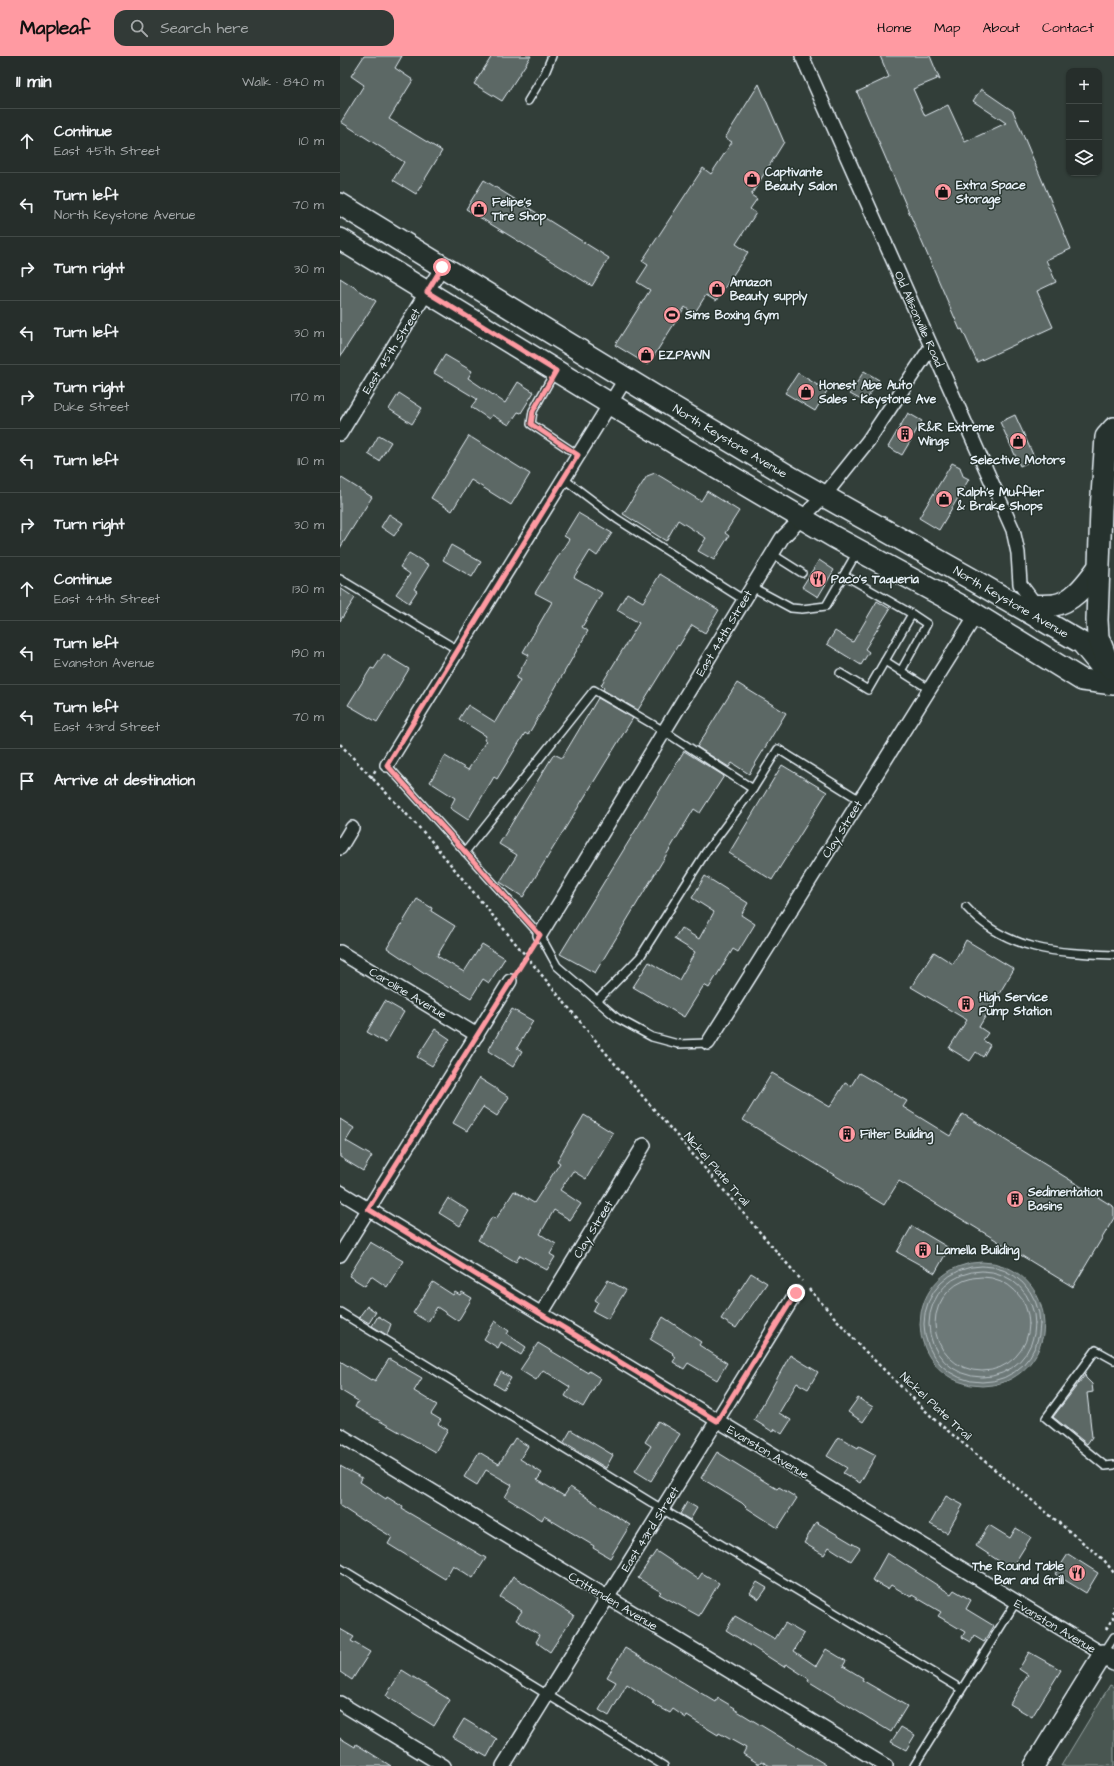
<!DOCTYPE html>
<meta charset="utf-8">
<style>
:root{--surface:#262e2b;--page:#323a37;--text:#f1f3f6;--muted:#a4a8a9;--line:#424a47;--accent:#ff9aa2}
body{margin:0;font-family:"Architects Daughter",sans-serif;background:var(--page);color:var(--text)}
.controls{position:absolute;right:12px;top:12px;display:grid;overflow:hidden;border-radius:8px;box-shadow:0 1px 3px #0004}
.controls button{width:36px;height:36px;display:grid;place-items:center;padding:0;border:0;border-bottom:1px solid var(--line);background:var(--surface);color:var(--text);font:20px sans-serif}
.stop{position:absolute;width:12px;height:12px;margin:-9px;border:3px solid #ff9aa2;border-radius:50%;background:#fff}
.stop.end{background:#ff9aa2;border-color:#fff;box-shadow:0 1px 4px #0008}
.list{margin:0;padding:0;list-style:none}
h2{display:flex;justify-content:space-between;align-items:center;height:52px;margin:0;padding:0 16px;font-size:17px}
h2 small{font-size:13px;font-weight:400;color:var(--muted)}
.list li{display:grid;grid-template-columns:26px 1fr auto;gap:12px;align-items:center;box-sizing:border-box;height:64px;padding:0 16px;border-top:1px solid var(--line)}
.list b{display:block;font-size:15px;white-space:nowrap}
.list p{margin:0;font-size:13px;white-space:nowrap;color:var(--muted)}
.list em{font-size:13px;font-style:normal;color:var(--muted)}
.icon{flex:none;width:22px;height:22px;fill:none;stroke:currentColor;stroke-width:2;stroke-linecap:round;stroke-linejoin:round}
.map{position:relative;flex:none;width:774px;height:1710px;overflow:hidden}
header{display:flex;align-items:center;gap:24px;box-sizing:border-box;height:56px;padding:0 20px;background:var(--accent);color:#111}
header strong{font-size:19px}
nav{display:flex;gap:22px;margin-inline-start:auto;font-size:14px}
.search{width:280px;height:36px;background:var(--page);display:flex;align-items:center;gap:10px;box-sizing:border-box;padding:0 14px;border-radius:12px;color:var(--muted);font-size:15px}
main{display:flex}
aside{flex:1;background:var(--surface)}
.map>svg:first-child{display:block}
.green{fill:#495651;stroke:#98a4a4}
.water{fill:#6d7978;stroke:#9ea9ab}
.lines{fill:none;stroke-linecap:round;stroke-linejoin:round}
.shore{stroke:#b7c1c5;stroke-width:1}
.building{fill:#5c6865;stroke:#e8f1f8}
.lane-casing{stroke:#e8f1f8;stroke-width:10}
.street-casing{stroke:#e8f1f8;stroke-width:16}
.secondary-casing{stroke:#e8f1f8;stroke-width:22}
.primary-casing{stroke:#e8f1f8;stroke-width:24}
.path{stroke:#e8f1f8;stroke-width:2.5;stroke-dasharray:3 3;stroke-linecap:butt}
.lane{stroke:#26332d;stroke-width:7}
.street{stroke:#26332d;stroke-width:13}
.secondary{stroke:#26332d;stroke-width:19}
.primary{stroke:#26332d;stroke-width:21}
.route{stroke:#ff9aa2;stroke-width:5}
.labels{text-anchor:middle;stroke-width:3;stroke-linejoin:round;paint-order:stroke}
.poi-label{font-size:12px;font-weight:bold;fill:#e8f1f8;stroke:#26332d;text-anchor:start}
.street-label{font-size:12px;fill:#e8f1f8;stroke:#26332d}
</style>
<header>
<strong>Mapleaf</strong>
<div class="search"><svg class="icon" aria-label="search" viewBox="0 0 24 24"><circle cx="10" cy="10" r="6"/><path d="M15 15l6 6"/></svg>Search here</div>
<nav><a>Home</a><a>Map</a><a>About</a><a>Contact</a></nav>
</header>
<main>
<aside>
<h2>11 min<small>Walk · 840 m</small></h2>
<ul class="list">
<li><svg class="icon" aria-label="ahead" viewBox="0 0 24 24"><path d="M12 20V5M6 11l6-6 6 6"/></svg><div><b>Continue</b><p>East 45th Street</p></div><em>10 m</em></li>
<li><svg class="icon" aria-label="left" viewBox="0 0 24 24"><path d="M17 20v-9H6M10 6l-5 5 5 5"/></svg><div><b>Turn left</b><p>North Keystone Avenue</p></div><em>70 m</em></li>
<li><svg class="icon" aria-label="right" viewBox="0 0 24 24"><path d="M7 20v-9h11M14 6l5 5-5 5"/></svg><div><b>Turn right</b></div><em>30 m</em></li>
<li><svg class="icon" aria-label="left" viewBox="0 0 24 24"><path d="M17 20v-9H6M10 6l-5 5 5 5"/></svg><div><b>Turn left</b></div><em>30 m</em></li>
<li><svg class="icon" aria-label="right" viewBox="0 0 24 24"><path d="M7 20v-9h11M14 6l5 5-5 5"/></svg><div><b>Turn right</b><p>Duke Street</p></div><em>170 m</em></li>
<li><svg class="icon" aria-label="left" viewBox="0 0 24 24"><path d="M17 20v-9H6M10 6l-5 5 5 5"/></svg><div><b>Turn left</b></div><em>110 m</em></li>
<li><svg class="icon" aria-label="right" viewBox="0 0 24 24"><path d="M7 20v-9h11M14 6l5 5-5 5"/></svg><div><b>Turn right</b></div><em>30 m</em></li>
<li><svg class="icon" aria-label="ahead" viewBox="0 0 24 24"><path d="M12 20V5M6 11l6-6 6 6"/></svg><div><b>Continue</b><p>East 44th Street</p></div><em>130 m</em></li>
<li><svg class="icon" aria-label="left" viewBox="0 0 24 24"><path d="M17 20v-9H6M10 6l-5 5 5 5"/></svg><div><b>Turn left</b><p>Evanston Avenue</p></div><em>190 m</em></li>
<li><svg class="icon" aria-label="left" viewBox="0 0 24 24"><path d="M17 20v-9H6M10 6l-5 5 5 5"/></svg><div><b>Turn left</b><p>East 43rd Street</p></div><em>70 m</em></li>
<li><svg class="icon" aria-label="arrive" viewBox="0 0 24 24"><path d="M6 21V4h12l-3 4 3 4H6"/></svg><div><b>Arrive at destination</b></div></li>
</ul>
</aside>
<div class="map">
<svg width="774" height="1710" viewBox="0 0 774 1710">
<rect width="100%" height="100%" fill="#323e39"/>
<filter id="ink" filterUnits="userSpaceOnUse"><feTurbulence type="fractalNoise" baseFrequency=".025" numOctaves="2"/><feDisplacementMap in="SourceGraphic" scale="8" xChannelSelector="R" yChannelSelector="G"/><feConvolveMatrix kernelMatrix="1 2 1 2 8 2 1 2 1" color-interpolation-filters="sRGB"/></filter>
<g filter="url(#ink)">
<path class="green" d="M770,1629l4,2v79h-53z"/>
<circle class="water" cx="642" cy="1268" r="62"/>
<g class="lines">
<g class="shore">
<circle cx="642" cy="1268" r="58"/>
<circle cx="642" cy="1268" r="53"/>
<circle cx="642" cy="1268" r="47"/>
</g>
</g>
<g class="building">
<path d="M24,0h38l-7,12 18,12 -24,39 53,32 -26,43 -23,-14 11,-18 -63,-40 23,-37 -13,-9z"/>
<path d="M152,0h39l-29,45 -28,-17z"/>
<path d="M540,0h50l10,24 -4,-3 1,2 -24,10 12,27 23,-11 17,37 41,-19 -33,-22 8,-12 32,22 58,138 -25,11 10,22 -19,9 16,36 -76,35 -15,-33 -2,1 -103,-238 32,-15z"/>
<path d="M419,28l25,58 -33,53 6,4 -7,10 6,4 -20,31 12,8 -32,49 -10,-6 -12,19 -9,-7 -37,58 -33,-20 35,-55 -13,-8 11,-17 -6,-4 61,-93 8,6 21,-32 -7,-4z"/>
<path d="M144,124l125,78 -17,28 -126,-77z"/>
<path d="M0,222l36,23 -36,56z"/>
<path d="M105,299l27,16 -4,7 37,25 13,-21 16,10 -13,21 -3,-1 -9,13 -17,-10 -3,4 -18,-12 6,-8 -43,-26z"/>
<path d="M524,315l15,9 -14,22 -15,-8z"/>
<path d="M458,317l29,18 -12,20 -30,-18z"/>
<path d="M59,337l23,15 -10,16 -23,-15z"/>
<path d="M568,357l14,8 -20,34 -14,-8z"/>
<path d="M675,359l20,44 -15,7 -20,-44z"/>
<path d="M39,379l12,7 -12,19 -11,-7z"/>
<path d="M129,380l61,38 -19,31 -40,-25 -19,31 -21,-13z"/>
<path d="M612,407l8,4 3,9 6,3 -30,51 -20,-12z"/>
<path d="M315,417l46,28 6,-10 32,20 -14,22 4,3 -15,24 -16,-9 8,-13 -28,-18 -12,21 -43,-27 24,-38z"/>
<path d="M0,421l32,20 -32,51z"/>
<path d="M238,457l34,20 -15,23 -7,-5 -16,26 28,16 -20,34 6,4 -60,104 -3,-2 -28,46 -3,-2 -26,43 -18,-12 5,-10 -25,-16 15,-26 23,14 18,-29 -2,-1 2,-4 -27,-17 9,-14 27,17 25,-42 -4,-2 13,-23 -6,-3 29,-50 -17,-9 34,-54 -5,-3z"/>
<path d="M49,458l14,9 -9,13 -13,-9z"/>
<path d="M111,489l30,17 -9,15 -29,-17z"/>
<path d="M69,497l20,12 -15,24 3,2 -8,12 -13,-9 14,-20 -10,-7z"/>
<path d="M479,504l15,10 -16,27 -16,-10z"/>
<path d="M320,518l59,36 -14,23 -13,-8 -13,21 -1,-1 -40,65 -35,-20 1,-2 -3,-3 38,-62 -22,-13 10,-17 16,9z"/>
<path d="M0,532l15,10 -15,23z"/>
<path d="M537,545l13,8 -25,40 4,3 -8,13 -34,-21 8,-13 18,11z"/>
<path d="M44,598l25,15 -32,53 -29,-17 23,-37 3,1z"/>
<path d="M397,627l49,30 -37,61 -17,-11 -3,4 -32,-20z"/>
<path d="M258,642l35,20 -110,179 -23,-15 17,-27 -18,-11 55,-90 8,4z"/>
<path d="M344,695l40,25 -24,37 -6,-4 -99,164 -35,-19z"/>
<path d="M442,709l45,27 -55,88 -43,-27z"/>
<path d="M365,820l43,27 -7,12 14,9 -17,28 -5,-3 -24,39 -5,-3 -20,32 -51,-30 16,-25 30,18 16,-28 -21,-13 7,-11 18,11 15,-27 -22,-14z"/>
<path d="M77,843l15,9 -1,3 24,15 -18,30 27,16 18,-28 23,14 -16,25 -6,-4 -12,19 -20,-12 -2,2 -23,-14 -39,-26z"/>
<path d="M626,884l48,29 -35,58 9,6 -5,7 7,5 -7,12 -7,-5 -6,9 -21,-13 18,-28 -56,-33 23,-35 19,12z"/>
<path d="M45,945l19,11 -18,31 -19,-11z"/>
<path d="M172,953l21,12 -16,27 5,3 -9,16 -25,-16z"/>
<path d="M95,973l15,10 -18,27 -15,-9z"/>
<path d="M432,1017l58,34 15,-24 6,3 8,-13 48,28 -4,6 47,29 13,-22 151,93v11l-41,69 -174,-106 -15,24 -141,-85z"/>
<path d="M139,1022l30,19 -12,19 -14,-9 -16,24 -14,-8z"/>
<path d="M244,1059l29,18 -27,46 -13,-8 -13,19 21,14 -11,16 -16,-10 -14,24 16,10 -6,10 5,3 -8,13 -27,-15 -4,7 -38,-22 14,-23 4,2 18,-28 20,12 26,-40 -3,-2z"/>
<path d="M0,1063l14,9 -8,13 26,15 -9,15 -23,-14z"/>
<path d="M108,1142l21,13 -9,15 -21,-13z"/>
<path d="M572,1170l37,22 -14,25 -38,-21z"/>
<path d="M30,1186l33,19 -16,26 -16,-11 -6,10 -16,-10z"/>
<path d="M411,1217l16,10 -31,45 -15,-9z"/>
<path d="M268,1224l18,10 -18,29 -15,-8 5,-9 -3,-2z"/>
<path d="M93,1226l20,13 2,-3 5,3 2,-3 10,6 -14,23 -21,-14 -9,15 -15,-9z"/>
<path d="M27,1250l9,6 -7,11 -10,-6z"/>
<path d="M38,1260l13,8 -4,11 -15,-9z"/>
<path d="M323,1261l38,25 -2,3 28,18 -10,17 -29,-17 -4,6 -11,-7 3,-5 -4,-3 1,-1 -23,-14z"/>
<path d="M155,1265l14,10 -2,3 19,13 -5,8 -20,-13 -3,6 -14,-9z"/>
<path d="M198,1287l50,30 1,-2 11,7 -17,29 -18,-11 5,-9 -27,-17 -7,10 -16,-10z"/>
<path d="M450,1299l28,17 -10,17 -11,-6 -18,30 12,7 -9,14 -7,-5 -2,3 -19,-12z"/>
<path d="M49,1303l33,19 -8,13 23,14 -6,9 10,6 -3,4 10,6 -13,22 -80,-45 3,-6 -18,-11v-29l31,19 1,-1 3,2z"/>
<path d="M161,1316l10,6 -7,12 -10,-6z"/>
<path d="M745,1319l1,3 6,6 1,8 -6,1 5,44 -5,7 -34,-27z"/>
<path d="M518,1342l15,9 -10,15 -15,-10z"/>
<path d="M318,1365l22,13 -29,47 -16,-10 16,-25 -6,-4z"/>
<path d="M231,1374l42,25 -7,13 -42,-26z"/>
<path d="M499,1381l19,11 1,-2 17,9 -16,28 -17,-10 4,-5 -20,-12z"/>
<path d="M175,1382l13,8 -8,13 22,14 -5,7 27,16 6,-9 60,38 -20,33 -17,-10 1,-2 -50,-30 -2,4 -37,-23 7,-12 -26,-15 -9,15 -13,-8 15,-25 20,12z"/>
<path d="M377,1396l60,37 2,-2 18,11 -19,30 -31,-20 -5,-5 -41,-25z"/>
<path d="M0,1410l22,12 -2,4 26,17 1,-2 16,10 -1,2 84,49 -13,20 -20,-13 -8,14 -57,-35 4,-7 -28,-17 -1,1 -23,-15z"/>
<path d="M606,1440l17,9 -16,28 -17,-9z"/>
<path d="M347,1446l10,6 -7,12 -10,-6z"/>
<path d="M476,1466l44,26 -9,13 -22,-14 -5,8 -20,-12z"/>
<path d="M649,1469l21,13 6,-10 15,9 -20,32 -35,-23z"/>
<path d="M316,1495l42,28 4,-6 17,10 -20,33 -40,-22 2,-2 -23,-14z"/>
<path d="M547,1497l64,41 3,-4 17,10 -5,9 28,17 -10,16 -10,-6 -3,6 -9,-5 3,-5 -27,-16 3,-4 -29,-17 -1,2 -20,-12 -3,4 -16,-9z"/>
<path d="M728,1498l30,19 -12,20 -31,-19z"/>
<path d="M173,1520l61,39 -24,37 -14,-10 4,-7 -24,-15 6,-9 -22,-14z"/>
<path d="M417,1526l10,6 -8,11 -9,-6z"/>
<path d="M395,1560l40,23 10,-16 19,11 -10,17 22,15 10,-17 20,12 -3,5 20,12 -1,2 45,26 -16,26 -83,-51 1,-2 -23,-15 -2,3 -58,-37z"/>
<path d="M0,1573l14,8 -3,4 19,11 -18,28 -12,-8z"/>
<path d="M285,1592l91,54 2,-4 17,10 -1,1 94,57h-58l-9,-5 -2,3 -16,-10 3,-6 -27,-15 -1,2 -31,-19 -1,2 -13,-9 -3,4 -18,-10 2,-1 -27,-18 -18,32 -10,-6 17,-28 -9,-5z"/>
<path d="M689,1596l32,18 -29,47 -22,-13 18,-29 -9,-6z"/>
<path d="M62,1614l48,30 -16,26 -48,-30z"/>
<path d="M124,1663l33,20 -10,18 -34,-20z"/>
<path d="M561,1671l14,8 -9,15 -15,-8z"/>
<path d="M0,1682l15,9 1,-3 35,22h-51z"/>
</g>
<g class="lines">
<g class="lane-casing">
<g id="lane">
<path d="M188,45l17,-28 7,-17"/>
<path d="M214,317l-21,38 -2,13 47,31"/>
<path d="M224,423l53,40 127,81"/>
<path d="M432,498l30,19"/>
<path d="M0,523l118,71"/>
<path d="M412,531l39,21 11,1 24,-3 31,-54"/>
<path d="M545,605l44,28"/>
<path d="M561,615l26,-47 -15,-10"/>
<path d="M500,617l28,17 44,-76 -68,-39"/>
<path d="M47,709l153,170 17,31 60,52 35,19 26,7 30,-1"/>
<path d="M125,796l129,-162 70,41 89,58 25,-40 82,51"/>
<path d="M626,851c40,44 92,46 148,48"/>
<path d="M257,945l43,-44 66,-105 47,-63"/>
<path d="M0,1256l322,197 299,180"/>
<path d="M774,1304l-18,-10 -50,68 59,48 9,-1"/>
<path d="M0,1512l324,198"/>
<path d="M763,1598l11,-17"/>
<path d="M574,1710l102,-164"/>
</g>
</g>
<g class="street-casing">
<g id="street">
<path d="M462,0l211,474 5,23 2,31 18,24"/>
<path d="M0,378l102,-167"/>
<path d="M47,709l239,-387"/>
<path d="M0,792l12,-20"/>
<path d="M200,879l242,-397 42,-42 44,-55 63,-94"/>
<path d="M0,896l137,83"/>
<path d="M368,987l268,-428"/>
<path d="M0,1136l763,462"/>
<path d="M0,1199l170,-274"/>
<path d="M201,1258l103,-169"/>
<path d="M0,1379l546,331"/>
<path d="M0,1647l104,63"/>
<path d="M163,1710l293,-473"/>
</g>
</g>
<g class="secondary-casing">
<path id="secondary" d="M694,1710l69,-112 11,7"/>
</g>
<g class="primary-casing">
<g id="primary">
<path d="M0,148l313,191 139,83 176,99 114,66 32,39"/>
<path d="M0,183l336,205 158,93 133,72 115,71 32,4"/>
<path d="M679,550c12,-1 24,0 35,-1 20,-3 33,-23 44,-37"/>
<path d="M770,612l-12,-31 -1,-17 4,-110 5,-73 8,-9"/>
</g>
</g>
<g class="path">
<path d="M0,688l88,93 192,233 182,211"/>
<path d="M31,722l5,-9"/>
<path d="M177,914l16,-26"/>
<path d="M469,1233l54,60 73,72 168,139 10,13"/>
<path d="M766,1573l7,-11 1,-12"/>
</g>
<use href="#lane" class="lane"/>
<use href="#street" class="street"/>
<use href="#secondary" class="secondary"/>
<use href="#primary" class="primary"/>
</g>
</g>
<g class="lines" filter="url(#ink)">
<path class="route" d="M102,211l-15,25 129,79 -23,40 -2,13 47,31 -191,310 153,170 -172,274 349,212 79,-128"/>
</g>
<defs>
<g id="shop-disc" transform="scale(0.9)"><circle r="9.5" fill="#ff9aa2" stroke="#26332d"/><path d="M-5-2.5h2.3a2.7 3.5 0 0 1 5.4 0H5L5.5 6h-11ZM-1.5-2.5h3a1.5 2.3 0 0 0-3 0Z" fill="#111"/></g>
<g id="stadium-disc" transform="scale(0.9)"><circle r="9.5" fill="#ff9aa2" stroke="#26332d"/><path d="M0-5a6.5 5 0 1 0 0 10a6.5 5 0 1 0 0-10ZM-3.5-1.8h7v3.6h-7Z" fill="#111"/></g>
<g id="building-disc" transform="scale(0.9)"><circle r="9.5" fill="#ff9aa2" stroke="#26332d"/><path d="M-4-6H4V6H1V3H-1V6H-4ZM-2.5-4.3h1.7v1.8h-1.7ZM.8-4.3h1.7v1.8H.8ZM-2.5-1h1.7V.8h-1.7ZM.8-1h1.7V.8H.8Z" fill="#111"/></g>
<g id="restaurant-disc" transform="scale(0.9)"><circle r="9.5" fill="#ff9aa2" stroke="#26332d"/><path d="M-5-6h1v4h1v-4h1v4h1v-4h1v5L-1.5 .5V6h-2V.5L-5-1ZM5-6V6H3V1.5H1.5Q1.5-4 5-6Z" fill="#111"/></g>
</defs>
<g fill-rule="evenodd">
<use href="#shop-disc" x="412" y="123"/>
<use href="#shop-disc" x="603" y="136"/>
<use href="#shop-disc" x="139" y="153"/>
<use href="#shop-disc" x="377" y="233"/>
<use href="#stadium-disc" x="332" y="259"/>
<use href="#shop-disc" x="306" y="299"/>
<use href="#shop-disc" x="466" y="336"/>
<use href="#building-disc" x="565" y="378"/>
<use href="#shop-disc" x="678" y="385"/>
<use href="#shop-disc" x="604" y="443"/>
<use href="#restaurant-disc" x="478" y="523"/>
<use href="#building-disc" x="626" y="948"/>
<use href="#building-disc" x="507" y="1078"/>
<use href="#building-disc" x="675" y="1143"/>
<use href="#building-disc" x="583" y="1194"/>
<use href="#restaurant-disc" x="737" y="1517"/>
</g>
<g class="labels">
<g class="poi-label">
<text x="425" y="120">Captivante<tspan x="425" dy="14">Beauty Salon</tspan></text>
<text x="616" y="133">Extra Space<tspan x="616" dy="14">Storage</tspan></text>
<text x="152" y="150">Felipe's<tspan x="152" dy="14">Tire Shop</tspan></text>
<text x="390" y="230">Amazon<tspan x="390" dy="14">Beauty supply</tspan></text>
<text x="345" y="263">Sims Boxing Gym</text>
<text x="319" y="303">EZPAWN</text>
<text x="479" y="333">Honest Abe Auto<tspan x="479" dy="14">Sales - Keystone Ave</tspan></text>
<text x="578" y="375">R&amp;R Extreme<tspan x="578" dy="14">Wings</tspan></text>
<text x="678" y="408" text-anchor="middle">Selective Motors</text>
<text x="617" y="440">Ralph's Muffler<tspan x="617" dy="14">&amp; Brake Shops</tspan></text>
<text x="491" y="527">Paco's Taqueria</text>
<text x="639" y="945">High Service<tspan x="639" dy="14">Pump Station</tspan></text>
<text x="520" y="1082">Filter Building</text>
<text x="688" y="1140">Sedimentation<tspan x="688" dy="14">Basins</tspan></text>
<text x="596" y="1198">Lamella Building</text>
<text x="724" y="1514" text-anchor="end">The Round Table<tspan x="724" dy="14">Bar and Grill</tspan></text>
</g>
<g class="street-label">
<text transform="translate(579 263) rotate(66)" y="4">Old Allisonville Road</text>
<text transform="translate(51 295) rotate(-58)" y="4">East 45th Street</text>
<text transform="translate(390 385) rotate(31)" y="4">North Keystone Avenue</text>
<text transform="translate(671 546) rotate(30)" y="4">North Keystone Avenue</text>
<text transform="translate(384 577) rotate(-59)" y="4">East 44th Street</text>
<text transform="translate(502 773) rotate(-58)" y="4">Clay Street</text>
<text transform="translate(68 937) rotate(31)" y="4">Caroline Avenue</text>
<text transform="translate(377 1113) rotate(49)" y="4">Nickel Plate Trail</text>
<text transform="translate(253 1173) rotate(-59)" y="4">Clay Street</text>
<text transform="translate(596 1350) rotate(43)" y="4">Nickel Plate Trail</text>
<text transform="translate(428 1396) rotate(31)" y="4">Evanston Avenue</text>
<text transform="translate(310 1473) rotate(-58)" y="4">East 43rd Street</text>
<text transform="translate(273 1545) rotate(31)" y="4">Crittenden Avenue</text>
<text transform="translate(715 1570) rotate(31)" y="4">Evanston Avenue</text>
</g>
</g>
</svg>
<div class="controls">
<button>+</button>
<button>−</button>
<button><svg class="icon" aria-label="layers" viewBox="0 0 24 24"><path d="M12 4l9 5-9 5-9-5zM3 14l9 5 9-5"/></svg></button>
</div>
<div class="stop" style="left:102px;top:211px"></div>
<div class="stop end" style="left:456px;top:1237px"></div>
</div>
</main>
